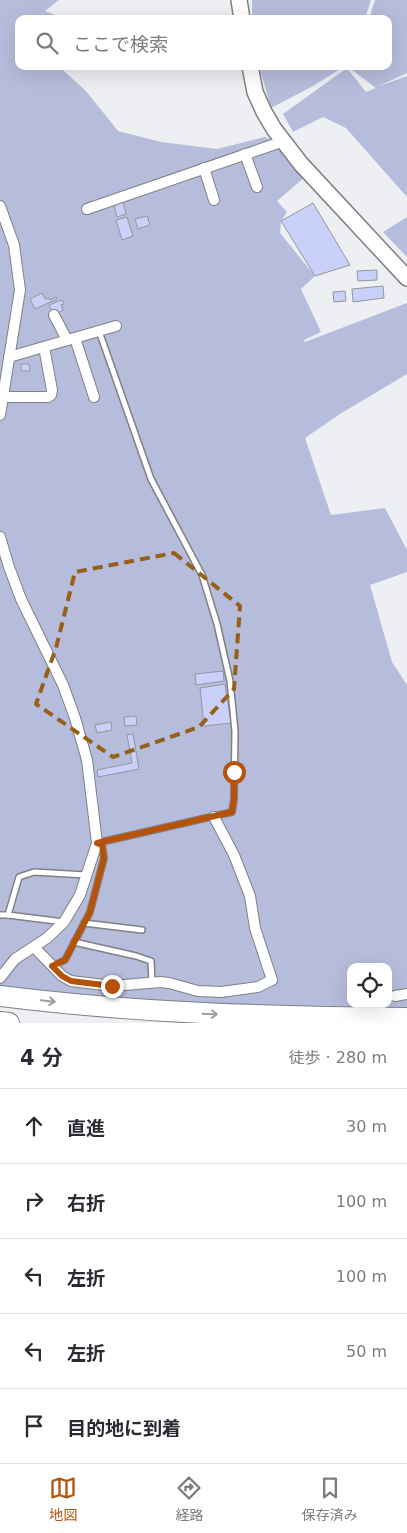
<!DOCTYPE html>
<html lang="ja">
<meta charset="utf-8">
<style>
:root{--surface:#fff;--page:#f7f7f7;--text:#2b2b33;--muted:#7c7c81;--line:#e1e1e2;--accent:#b45309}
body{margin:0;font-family:"DejaVu Sans","Noto Sans JP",sans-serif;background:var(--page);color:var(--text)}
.controls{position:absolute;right:15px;bottom:15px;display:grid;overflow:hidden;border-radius:10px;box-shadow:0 5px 20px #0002}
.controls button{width:45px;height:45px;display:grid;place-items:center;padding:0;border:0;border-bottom:1px solid var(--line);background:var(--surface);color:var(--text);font:25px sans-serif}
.stop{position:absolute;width:15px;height:15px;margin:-11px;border:4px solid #b45309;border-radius:50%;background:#fff}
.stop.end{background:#b45309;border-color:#fff;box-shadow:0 1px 5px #0008}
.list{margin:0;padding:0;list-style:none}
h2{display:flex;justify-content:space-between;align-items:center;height:65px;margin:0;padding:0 20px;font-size:21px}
h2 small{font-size:16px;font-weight:400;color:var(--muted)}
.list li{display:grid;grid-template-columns:32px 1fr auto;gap:15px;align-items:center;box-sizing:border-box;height:75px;padding:0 20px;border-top:1px solid var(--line)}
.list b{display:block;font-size:19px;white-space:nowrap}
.list em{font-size:16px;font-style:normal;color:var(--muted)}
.icon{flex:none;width:28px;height:28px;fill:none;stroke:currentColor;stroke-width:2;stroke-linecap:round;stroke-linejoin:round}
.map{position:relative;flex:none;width:407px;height:1023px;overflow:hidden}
.search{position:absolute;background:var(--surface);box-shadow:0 5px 20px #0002;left:15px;right:15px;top:15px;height:55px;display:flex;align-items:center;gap:12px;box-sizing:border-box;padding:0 18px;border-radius:10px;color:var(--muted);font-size:19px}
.sheet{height:440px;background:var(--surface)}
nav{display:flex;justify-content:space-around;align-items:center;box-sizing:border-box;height:70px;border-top:1px solid var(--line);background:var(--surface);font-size:14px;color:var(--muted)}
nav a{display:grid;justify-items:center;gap:2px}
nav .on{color:var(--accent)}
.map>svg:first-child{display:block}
.green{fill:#b6bcdb;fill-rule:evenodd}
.building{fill:#c9d0fa;stroke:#959699}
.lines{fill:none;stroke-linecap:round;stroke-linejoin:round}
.lane-casing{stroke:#808185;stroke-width:8}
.street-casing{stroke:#808185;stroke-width:12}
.secondary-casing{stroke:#808185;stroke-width:18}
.highway-casing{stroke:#808185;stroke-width:22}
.lane{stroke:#fff;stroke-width:5}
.street{stroke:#fff;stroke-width:10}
.secondary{stroke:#fff;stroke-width:15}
.highway{stroke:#fff;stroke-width:20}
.oneway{stroke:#a0a0a0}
.route{stroke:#b45309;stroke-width:6}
.marked{fill:none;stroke:#966018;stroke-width:4;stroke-dasharray:10 6;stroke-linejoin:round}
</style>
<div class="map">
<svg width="407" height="1023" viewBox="0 0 407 1023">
<rect width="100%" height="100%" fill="#eeeff3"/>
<g class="green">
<path d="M0,0h59l-14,11 13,5v3h-39v47h45v5l22,20 32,40 43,11 56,7 48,-12 17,7 23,33 -28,24 10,11 -6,9 -1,12 35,43 -14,13 20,43 -17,8 1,2 102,-39v71l-67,40 -35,24 26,77 54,-7 22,42v22l-37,13 22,77 15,23v322l-156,-1 -172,-11 -79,-7zM351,967h37v37h-37z"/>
<path d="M252,0h119l-6,19h-113z"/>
<path d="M375,0h32v73l-30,14 30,-11v121l-61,-69 -23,-11 -30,15 -10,-18 64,-46 19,24 10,-4 -24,-18 2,-4h34v-47h-19z"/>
<path d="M259,66h86l-32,20 -42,22z"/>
<path d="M407,217v40l-24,-25z"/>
</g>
<g class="building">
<path d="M123,202l3,12 -9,3 -3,-12z"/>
<path d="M313,203l37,62 -35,11 -34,-55z"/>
<path d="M147,216l3,9 -12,4 -3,-10z"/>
<path d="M127,217l6,19 -11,4 -6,-20z"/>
<path d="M377,270v10l-19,1 -1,-10z"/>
<path d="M383,286l1,12 -31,4 -1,-13z"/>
<path d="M345,291l1,10 -12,1 -1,-10z"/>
<path d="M42,293l3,6 4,-1 1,2 6,-3 1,2 -22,10 -5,-10z"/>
<path d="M62,300l2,4 -3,1 2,5 -5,3 -1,-3 -5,2 -3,-7z"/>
<path d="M21,364h8l1,7h-9z"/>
<path d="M223,671l1,10 -28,4 -1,-11z"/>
<path d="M225,684l6,39 -27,3 -4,-38z"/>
<path d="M136,716l1,9 -12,1 -1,-9z"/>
<path d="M111,722l1,8 -15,3 -2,-8z"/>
<path d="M133,734l6,35 -41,8 -1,-7 35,-7 -5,-28z"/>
</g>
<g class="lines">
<g class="lane-casing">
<g id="lane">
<path d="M97,843l135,-31 2,-13 1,-68 -5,-50 -13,-57 -15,-49 -51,-96 -52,-148"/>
<path d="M0,915h8"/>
<path d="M64,922l-56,-7 11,-38 15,-5 52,3"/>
<path d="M84,923l58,7"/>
<path d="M74,942l62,14 15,5 1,22"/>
<path d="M53,966l12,-6 25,-48 14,-54 -2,-13 -4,-2"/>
</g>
</g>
<g class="street-casing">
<g id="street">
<path d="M245,154l12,33"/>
<path d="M204,168l10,32"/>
<path d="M0,206l14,39 6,45 -20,125"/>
<path d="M87,209l197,-68"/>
<path d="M54,315l13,25"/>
<path d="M75,338l19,59"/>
<path d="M9,357l107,-31"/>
<path d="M4,397h44l3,-2 1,-5 -8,-43"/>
<path d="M0,537l9,30 12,32 42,86 12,33 12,42 10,83 -17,52 -16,27 -17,16 -32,21 -15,19"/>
<path d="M34,947l28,29 9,5 41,5 48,-4 9,1 29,8 23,1 37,-5 14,-7 -17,-52 -5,-32 -16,-41 -20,-38"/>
<path d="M395,996l12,-2"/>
</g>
</g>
<g class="secondary-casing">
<g id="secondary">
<path d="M239,0l3,19"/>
<path d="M250,66l5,26 9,20 10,17 27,35 106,114"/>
</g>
</g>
<g class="highway-casing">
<g id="highway">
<path d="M0,996c135,17 271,21 407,22"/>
<path d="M0,1022l9,1"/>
</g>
</g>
<use href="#lane" class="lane"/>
<use href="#street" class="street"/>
<use href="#secondary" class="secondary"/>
<use href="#highway" class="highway"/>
</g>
<defs><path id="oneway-shaft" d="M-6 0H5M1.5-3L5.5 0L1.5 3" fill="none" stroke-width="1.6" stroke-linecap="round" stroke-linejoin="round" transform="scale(1.25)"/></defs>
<g class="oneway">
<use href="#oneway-shaft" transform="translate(48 1001) rotate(6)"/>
<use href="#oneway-shaft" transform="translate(210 1014) rotate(2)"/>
</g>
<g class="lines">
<path class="route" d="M112,986l-41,-5 -9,-5 -10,-10 13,-6 25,-48 14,-54 -2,-13 -5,-2 135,-31 2,-13v-27"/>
</g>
<path class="marked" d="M174,553l66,53 -6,83 -35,38 -86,30 -77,-53 20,-56 19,-76z"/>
</svg>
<div class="controls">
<button><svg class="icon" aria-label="locate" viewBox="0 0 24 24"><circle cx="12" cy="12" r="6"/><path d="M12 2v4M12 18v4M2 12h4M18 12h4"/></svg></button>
</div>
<div class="stop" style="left:234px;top:772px"></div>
<div class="stop end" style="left:112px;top:986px"></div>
<div class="search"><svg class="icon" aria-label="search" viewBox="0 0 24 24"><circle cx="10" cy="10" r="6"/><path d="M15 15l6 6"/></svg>ここで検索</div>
</div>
<section class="sheet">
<h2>4 分<small>徒歩 · 280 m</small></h2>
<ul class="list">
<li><svg class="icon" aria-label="ahead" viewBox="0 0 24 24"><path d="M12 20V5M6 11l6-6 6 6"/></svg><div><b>直進</b></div><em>30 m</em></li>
<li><svg class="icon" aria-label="right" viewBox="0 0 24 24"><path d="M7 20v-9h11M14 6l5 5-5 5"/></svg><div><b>右折</b></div><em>100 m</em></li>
<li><svg class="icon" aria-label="left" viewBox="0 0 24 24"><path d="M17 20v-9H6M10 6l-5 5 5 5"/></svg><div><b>左折</b></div><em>100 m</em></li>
<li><svg class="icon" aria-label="left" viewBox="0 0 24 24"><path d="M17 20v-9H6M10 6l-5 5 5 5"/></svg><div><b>左折</b></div><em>50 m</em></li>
<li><svg class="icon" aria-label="arrive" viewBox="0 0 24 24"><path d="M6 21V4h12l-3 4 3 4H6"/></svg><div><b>目的地に到着</b></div></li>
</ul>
</section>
<nav>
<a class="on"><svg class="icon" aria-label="map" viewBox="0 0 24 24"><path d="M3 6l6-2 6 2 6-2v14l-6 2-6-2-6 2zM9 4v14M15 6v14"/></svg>地図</a>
<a><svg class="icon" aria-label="directions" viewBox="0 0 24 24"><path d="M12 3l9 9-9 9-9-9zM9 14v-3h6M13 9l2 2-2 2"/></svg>経路</a>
<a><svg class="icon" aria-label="saved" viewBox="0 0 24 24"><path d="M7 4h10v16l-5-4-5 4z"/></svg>保存済み</a>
</nav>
